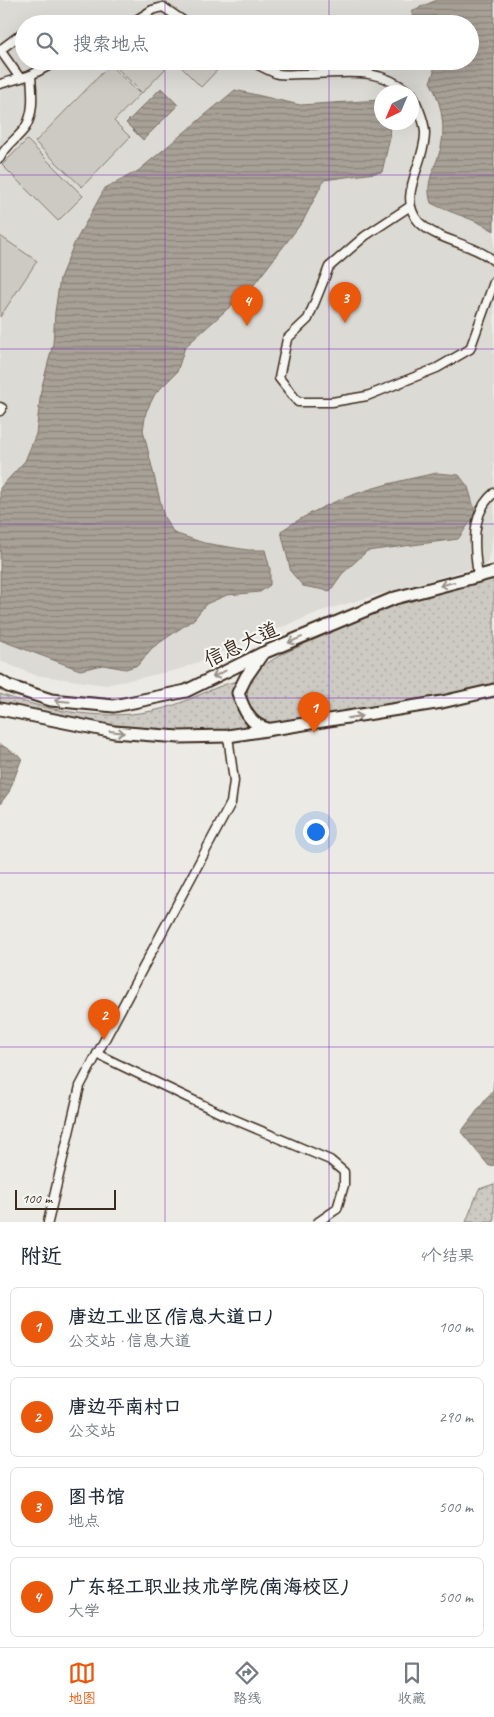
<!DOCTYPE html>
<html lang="zh">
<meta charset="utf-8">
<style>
:root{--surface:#fff;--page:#f2f2f3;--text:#1f2937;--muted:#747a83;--line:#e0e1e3;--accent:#ea580c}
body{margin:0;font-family:Caveat,"LXGW WenKai TC",sans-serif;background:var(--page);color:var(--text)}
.compass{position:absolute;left:374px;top:85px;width:45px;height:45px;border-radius:50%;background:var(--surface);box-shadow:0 5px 20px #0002;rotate:224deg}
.scale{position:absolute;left:15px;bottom:12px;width:101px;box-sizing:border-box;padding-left:5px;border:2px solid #3b2a1e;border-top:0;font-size:14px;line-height:18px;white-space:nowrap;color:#3b2a1e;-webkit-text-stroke:4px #f6f6f2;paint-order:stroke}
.you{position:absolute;left:315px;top:831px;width:18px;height:18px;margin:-12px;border:4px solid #fff;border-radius:50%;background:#1a73e8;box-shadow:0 0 0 8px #1a73e833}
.badge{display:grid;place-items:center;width:32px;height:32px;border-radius:50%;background:var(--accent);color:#fff;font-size:16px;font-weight:700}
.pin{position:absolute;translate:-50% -41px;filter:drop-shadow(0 1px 2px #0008)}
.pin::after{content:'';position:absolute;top:26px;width:18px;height:15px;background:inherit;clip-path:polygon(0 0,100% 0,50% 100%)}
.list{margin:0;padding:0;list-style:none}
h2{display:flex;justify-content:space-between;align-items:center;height:65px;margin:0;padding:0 20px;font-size:21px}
h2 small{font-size:16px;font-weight:400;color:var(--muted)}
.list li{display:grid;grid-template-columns:32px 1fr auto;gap:15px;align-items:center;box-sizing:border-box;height:80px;margin:0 10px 10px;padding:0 10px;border:1px solid var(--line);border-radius:8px}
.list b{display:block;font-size:19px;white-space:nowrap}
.list p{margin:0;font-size:16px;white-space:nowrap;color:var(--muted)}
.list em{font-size:16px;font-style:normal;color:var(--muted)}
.icon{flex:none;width:28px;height:28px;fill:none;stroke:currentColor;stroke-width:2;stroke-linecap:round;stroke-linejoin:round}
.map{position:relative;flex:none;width:494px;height:1222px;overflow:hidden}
.search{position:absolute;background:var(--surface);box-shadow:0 5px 20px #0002;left:15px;right:15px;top:15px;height:55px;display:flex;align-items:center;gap:12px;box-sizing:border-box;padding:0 18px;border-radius:28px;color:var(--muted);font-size:19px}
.sheet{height:425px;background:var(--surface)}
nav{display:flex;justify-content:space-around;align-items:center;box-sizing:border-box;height:70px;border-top:1px solid var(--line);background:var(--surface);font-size:14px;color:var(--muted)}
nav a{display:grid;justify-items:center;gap:2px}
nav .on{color:var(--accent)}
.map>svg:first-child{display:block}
.built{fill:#dcdad4;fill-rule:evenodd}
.grass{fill:url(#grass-dots);stroke:#847a71}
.park{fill:#cdcac4;stroke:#847a71}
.water{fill:url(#water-rules);stroke:#7c7167}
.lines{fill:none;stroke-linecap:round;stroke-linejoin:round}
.minor-casing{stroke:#3b2a1e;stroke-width:11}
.secondary-casing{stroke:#3b2a1e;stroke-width:15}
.minor{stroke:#f6f6f2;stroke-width:8}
.secondary{stroke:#f6f6f2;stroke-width:11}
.oneway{stroke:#989088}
.grid{fill:none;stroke:#7b2cbf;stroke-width:1;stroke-opacity:0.55}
.labels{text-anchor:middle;stroke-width:4.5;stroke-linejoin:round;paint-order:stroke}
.street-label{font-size:20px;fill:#3b2a1e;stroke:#f6f6f2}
</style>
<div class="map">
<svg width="494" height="1222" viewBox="0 0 494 1222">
<defs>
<pattern id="grass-dots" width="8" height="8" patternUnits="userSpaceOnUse" patternTransform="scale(1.25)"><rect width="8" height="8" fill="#cdcac4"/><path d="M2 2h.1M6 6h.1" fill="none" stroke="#b1aea8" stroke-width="1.8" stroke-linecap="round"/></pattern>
<pattern id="water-rules" width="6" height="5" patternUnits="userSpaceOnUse" patternTransform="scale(1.25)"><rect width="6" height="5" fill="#a8a198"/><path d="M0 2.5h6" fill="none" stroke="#8a837b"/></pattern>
</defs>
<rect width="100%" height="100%" fill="#ebeae5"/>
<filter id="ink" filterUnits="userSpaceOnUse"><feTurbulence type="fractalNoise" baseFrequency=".02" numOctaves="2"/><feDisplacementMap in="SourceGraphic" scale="10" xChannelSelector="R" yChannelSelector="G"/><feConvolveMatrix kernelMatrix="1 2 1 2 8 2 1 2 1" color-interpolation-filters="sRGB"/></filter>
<g filter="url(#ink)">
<path class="built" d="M0,0h494v529l-7,35 -166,47 -140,58 -75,16 -71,-10 -35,-14zM24,24h446v37h-446zM382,92h30v30h-30z"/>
<g class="grass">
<path d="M494,577v108l-73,16 -138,22 -17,-1 -9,-6 -10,-15 1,-16 9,-15 23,-15 114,-51z"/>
<path d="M237,681c-5,17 2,35 14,46l-54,5 -84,-5 -113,-22v-11c50,18 109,28 161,15 26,-6 50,-22 76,-28z"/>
<path d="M494,1184v38h-28l13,-33z"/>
</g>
<g class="park">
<path d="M124,61h39l5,5 -26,27 -25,-25z"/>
<path d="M175,61h51l-25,26z"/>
<path d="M110,65l30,29 -26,27 16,16 -48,50 -47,-45z"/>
<path d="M27,140l56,56 -25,25 -56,-56z"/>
<path d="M0,236l37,25 -37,56z"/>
</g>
<g class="water">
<path d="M437,0h57v231c-20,-13 -42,-17 -63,-28 -6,-20 2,-30 8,-49 8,-23 3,-51 -9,-72l4,-10 -1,-11h37v-37h-53l-6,-13z"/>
<path d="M161,88l17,17 -35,35 -17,-17z"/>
<path d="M235,90l65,15 81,-5 1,22 7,1 1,14 -8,35 -58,8 -21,41 -50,65 -68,61 -8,25 -22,22 -9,18 -3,18 21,87 10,16 30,10 44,7h17l5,19v16l-10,7 -33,3 -21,9 -12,15 -42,29 -14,17 -12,4 -23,-4 -23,5 -80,-30v-152l25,-27 11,-27 5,-44 12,-46 2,-32 5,-34 14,-34 31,-56 33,-17z"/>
<path d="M437,473l22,2 9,12 8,27 -18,25 -91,12 -25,23 -12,17 -27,-5 -12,-14 -10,-41c51,-34 97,-46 156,-58z"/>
<path d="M0,744l22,14 -13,34 -9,12z"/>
<path d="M494,1081v84l-5,1 -28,-34 32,-42z"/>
</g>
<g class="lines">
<g class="minor-casing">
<g id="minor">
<path d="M163,7l25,17"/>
<path d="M130,24l22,-14 11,-3"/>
<path d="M0,50l20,28"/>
<path d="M0,50l24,-18"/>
<path d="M250,61c9,4 19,10 28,13 7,1 16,0 24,0 41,1 72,-10 107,18"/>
<path d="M0,84l31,-9 27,-14"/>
<path d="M412,94c6,12 13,27 13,40 0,29 -29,63 -6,88 18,19 54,21 75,39"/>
<path d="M0,158c5,-12 17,-19 25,-30 10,-16 7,-36 6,-53"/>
<path d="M409,207l-44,29 -36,31 -21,52 -21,20 -8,39 19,24h34l35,-6 70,-28 33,-19 24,-67"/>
<path d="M0,407l2,1 -2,3"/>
<path d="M478,576c-4,-28 -8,-63 16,-83"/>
<path d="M97,1054l129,62 104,44 14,12v13l-7,24 -19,13"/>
<path d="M48,1222l32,-136 151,-283 3,-22 -6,-45"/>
</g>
</g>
<g class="secondary-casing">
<g id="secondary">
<path d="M262,654l-16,23 -8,16c6,17 12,32 30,36"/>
<path d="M0,681l8,5 43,14 63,6 72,-15 77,-38 132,-55 99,-26"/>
<path d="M0,709l114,23 65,5 49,-1 214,-34 52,-12"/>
</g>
</g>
<use href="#minor" class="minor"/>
<use href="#secondary" class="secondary"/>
</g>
<defs><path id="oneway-shaft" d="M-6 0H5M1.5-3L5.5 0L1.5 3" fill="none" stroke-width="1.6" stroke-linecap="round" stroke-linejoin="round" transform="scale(1.25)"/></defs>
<g class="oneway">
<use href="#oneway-shaft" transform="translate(447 584) rotate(165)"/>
<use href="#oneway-shaft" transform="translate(295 640) rotate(157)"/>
<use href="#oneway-shaft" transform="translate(219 674) rotate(153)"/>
<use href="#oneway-shaft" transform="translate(62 701) rotate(-175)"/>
<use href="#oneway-shaft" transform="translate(355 717) rotate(-9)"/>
<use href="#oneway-shaft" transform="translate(117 732) rotate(7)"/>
</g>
</g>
<path class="grid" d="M165,0v24M329,0v24M165,61v1161M329,61v1161M0,175h494M0,349h494M0,524h494M0,698h494M0,873h494M0,1047h494"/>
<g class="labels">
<g class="street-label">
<text transform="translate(241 644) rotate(-25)" y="7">信息大道</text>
</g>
</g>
</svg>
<svg class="compass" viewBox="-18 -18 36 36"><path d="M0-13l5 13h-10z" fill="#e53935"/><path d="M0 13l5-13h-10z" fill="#747a83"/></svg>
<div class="scale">100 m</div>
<div class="you"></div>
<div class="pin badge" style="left:314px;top:733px">1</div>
<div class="pin badge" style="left:104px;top:1040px">2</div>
<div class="pin badge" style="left:345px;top:323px">3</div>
<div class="pin badge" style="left:247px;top:326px">4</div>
<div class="search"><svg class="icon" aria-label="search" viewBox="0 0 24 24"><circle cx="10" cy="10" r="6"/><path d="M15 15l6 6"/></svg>搜索地点</div>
</div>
<section class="sheet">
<h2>附近<small>4个结果</small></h2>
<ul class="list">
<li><span class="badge">1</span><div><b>唐边工业区(信息大道口)</b><p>公交站 · 信息大道</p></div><em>100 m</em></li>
<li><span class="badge">2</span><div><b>唐边平南村口</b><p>公交站</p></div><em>290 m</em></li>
<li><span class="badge">3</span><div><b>图书馆</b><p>地点</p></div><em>500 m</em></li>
<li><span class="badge">4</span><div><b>广东轻工职业技术学院(南海校区)</b><p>大学</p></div><em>500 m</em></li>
</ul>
</section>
<nav>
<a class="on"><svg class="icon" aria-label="map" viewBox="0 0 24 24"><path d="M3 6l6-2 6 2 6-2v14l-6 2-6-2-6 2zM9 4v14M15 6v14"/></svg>地图</a>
<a><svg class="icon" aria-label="directions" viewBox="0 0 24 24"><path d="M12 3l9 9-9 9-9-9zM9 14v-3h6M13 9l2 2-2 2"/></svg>路线</a>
<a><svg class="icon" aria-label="saved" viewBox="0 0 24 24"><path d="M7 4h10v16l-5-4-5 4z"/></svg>收藏</a>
</nav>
